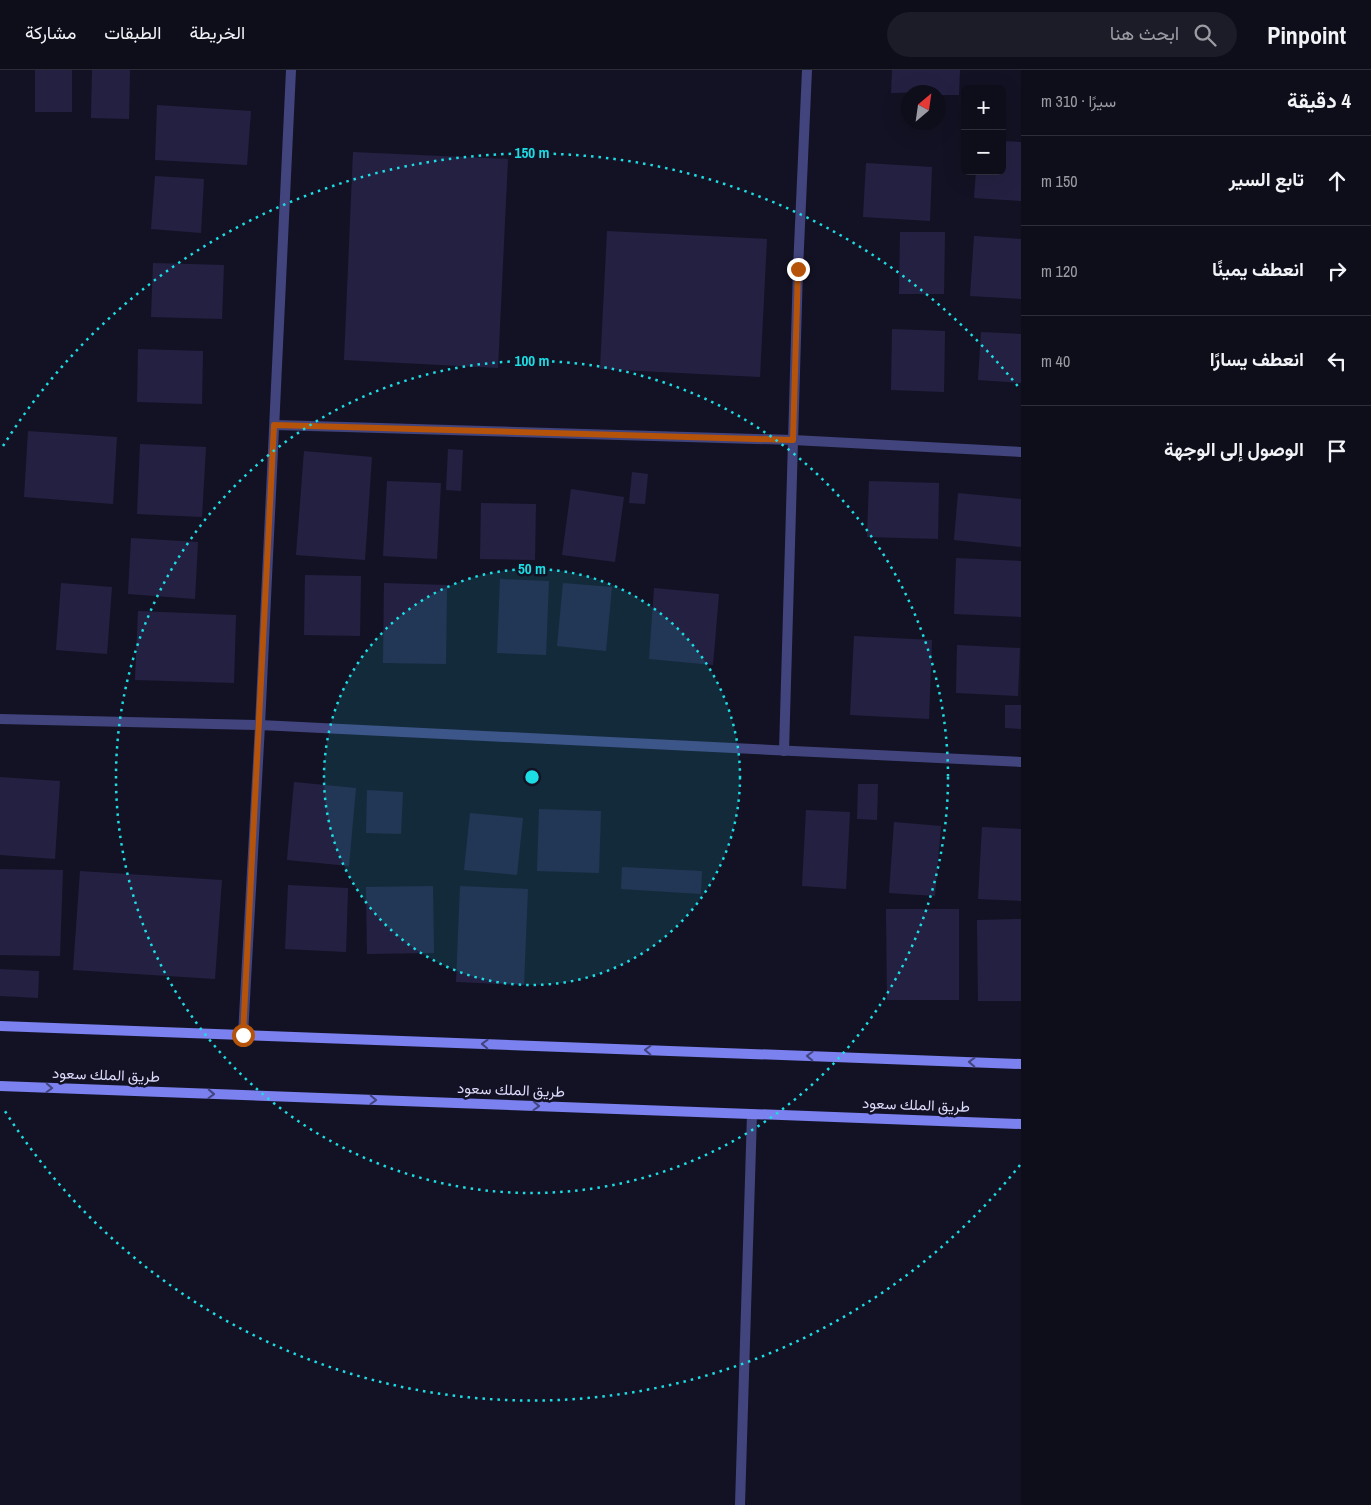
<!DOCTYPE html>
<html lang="ar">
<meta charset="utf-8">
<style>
:root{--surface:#0e0e1b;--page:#1c1c28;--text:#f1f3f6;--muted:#9b9ca3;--line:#2e2e3a}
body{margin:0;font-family:"Archivo Narrow",Vazirmatn,sans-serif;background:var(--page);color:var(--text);direction:rtl}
.controls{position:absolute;right:15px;top:15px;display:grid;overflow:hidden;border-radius:8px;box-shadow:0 5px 20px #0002}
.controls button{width:45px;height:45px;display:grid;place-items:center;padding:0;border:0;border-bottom:1px solid var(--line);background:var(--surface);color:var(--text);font:25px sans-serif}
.compass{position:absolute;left:901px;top:15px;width:45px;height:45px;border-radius:50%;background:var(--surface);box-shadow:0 5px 20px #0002;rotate:29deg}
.stop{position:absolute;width:15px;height:15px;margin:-11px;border:4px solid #b45309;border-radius:50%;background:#fff}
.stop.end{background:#b45309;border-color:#fff;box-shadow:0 1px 5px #0008}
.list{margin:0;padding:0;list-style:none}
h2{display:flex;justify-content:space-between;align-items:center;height:65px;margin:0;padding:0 20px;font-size:21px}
h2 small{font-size:16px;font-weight:400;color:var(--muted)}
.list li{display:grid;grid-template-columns:32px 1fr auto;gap:15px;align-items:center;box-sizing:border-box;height:90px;padding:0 20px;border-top:1px solid var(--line)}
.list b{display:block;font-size:19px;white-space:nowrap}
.list em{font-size:16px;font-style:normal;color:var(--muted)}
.icon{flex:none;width:28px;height:28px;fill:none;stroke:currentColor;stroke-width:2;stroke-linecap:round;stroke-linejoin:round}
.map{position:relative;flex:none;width:1021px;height:1435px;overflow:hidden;direction:ltr}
header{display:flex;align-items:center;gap:30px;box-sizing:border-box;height:70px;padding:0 25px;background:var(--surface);border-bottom:1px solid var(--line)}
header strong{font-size:24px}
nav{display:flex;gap:28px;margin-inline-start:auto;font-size:18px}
.search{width:350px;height:45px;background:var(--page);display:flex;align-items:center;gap:12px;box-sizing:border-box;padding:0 18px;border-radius:28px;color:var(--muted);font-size:19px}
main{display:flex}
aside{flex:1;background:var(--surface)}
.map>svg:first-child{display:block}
.building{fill:#242042}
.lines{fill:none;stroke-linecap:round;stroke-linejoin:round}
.minor{stroke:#42447d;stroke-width:10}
.tertiary{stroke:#42447d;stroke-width:10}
.secondary{stroke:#7b81ef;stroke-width:10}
.oneway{stroke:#42447f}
.route{stroke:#b45309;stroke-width:6}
.ring{fill:none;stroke:#1cdde3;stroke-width:2.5;stroke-dasharray:2.5 5}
.labels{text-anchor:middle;stroke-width:5;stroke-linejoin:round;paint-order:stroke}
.street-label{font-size:15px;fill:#dad9fa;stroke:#131224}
.centre{fill:#1cdde3;stroke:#131224;stroke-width:2.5}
.ring-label{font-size:15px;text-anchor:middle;font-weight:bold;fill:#1cdde3;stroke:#131224;stroke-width:5;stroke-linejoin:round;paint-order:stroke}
</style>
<header>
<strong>Pinpoint</strong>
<div class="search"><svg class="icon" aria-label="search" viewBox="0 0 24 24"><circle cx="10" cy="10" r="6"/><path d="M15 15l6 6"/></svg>ابحث هنا</div>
<nav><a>الخريطة</a><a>الطبقات</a><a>مشاركة</a></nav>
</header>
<main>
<aside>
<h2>4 دقيقة<small>سيرًا · 310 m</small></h2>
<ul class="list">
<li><svg class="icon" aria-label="ahead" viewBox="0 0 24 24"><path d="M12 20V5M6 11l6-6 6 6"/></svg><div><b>تابع السير</b></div><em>150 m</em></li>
<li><svg class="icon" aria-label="right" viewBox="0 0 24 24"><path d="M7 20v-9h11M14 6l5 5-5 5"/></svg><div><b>انعطف يمينًا</b></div><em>120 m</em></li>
<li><svg class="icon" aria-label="left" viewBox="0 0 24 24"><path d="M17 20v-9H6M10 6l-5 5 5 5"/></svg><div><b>انعطف يسارًا</b></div><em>40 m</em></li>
<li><svg class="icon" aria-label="arrive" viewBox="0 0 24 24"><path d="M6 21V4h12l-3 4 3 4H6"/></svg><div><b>الوصول إلى الوجهة</b></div></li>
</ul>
</aside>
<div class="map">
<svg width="1021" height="1435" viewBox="0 0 1021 1435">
<rect width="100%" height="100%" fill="#131224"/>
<g class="building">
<rect x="35" y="0" width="37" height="42"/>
<path d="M92,0h38l-1,49 -38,-1z"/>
<path d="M892,0h68l-1,25h-21v-3l-47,1z"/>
<path d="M157,35l94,6 -4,54 -92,-5z"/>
<path d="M1002,71l19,1v59l-47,-3 2,-27h26z"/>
<path d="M353,82l155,7 -10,209 -154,-8z"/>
<path d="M866,93l66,4 -2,54 -67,-4z"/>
<path d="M155,106l49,3 -3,54 -50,-4z"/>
<path d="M607,161l160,8 -7,138 -160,-8z"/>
<path d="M900,162h45l-1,62h-45z"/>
<path d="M974,166l47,3v60l-51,-3z"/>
<path d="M153,193l71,2 -2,54 -71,-2z"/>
<path d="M892,259l53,2 -1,61 -53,-2z"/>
<path d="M981,262l40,2v49l-43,-3z"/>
<path d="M138,279l65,2 -1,53 -65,-2z"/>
<path d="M28,361l89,6 -4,67 -89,-7z"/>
<path d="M140,374l66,3 -4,70 -65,-3z"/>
<path d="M448,379l15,1 -2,41 -15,-1z"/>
<path d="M304,381l68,6 -7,103 -69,-5z"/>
<path d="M632,402l16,2 -3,30 -16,-1z"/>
<path d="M387,411l54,2 -4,76 -54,-3z"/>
<path d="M869,411l70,2 -1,56 -71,-2z"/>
<path d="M571,419l53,8 -9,65 -53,-7z"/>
<path d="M958,423l63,6v48l-67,-7z"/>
<path d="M481,433l55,1 -1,56 -55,-1z"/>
<path d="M131,468l67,4 -3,57 -67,-5z"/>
<path d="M956,488l65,3v56l-67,-3z"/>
<path d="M305,505l56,1 -1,60 -56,-1z"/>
<path d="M500,509l49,2 -3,74 -49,-2z"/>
<path d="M61,513l51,4 -5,67 -51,-4z"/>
<path d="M384,513l63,2 -1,79 -63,-1z"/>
<path d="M563,513l49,4 -6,64 -49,-5z"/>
<path d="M654,518l65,6 -6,71 -64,-6z"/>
<path d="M138,541l98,4 -2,68 -99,-3z"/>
<path d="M854,566l78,4 -3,79 -79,-4z"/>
<path d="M957,575l63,3 -2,48 -62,-3z"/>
<path d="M1005,635h16v24l-16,-1z"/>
<path d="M0,707l60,4 -5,78 -55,-4z"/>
<path d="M294,712l62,6 -7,78 -62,-6z"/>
<path d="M858,714h20l-1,36 -20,-1z"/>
<path d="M367,720l36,2 -2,42 -35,-1z"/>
<path d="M539,739l62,2 -2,62 -62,-2z"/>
<path d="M806,740l44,2 -4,77 -44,-3z"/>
<path d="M470,743l53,5 -6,57 -53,-5z"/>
<path d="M894,752l47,4 -6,70 -46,-3z"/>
<path d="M982,757l39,2v72l-43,-2z"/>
<path d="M622,797l80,4 -1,23 -80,-5z"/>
<path d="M0,799l63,1 -3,86 -60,-1z"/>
<path d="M80,801l142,9 -7,99 -142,-9z"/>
<path d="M288,815l60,3 -2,64 -61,-3z"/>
<path d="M433,816l1,67 -67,1 -1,-67z"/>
<path d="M460,816l68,3 -4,96 -68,-3z"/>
<path d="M886,839h73v91h-72z"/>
<path d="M1021,849v82h-43l-1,-81z"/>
<path d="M0,899l39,2 -1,27 -38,-2z"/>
</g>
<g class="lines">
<g class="minor">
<path d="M275,355l518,15 228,12"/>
<path d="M0,649l260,6 761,37"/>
<path d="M784,681l14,-482 9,-199"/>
<path d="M243,965l17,-310 31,-655"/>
</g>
<path class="tertiary" d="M740,1435l12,-391"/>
<g class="secondary">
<path d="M0,956l1021,38"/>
<path d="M0,1016l1021,38"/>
</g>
</g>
<defs><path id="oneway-chevron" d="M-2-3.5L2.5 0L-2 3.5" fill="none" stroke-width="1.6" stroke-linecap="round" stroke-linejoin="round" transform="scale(1.25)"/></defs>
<g class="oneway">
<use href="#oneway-chevron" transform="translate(485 974) rotate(-178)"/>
<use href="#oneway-chevron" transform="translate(648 980) rotate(-178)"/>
<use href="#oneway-chevron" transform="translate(810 986) rotate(-178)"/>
<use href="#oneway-chevron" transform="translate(972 992) rotate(-178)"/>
<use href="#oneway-chevron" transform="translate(49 1018) rotate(2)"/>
<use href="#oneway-chevron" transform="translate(211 1024) rotate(2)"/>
<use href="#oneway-chevron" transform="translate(373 1030) rotate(2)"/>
<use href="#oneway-chevron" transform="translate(536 1036) rotate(2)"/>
</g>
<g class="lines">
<path class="route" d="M243,965l31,-610 519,15 5,-171"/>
</g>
<circle cx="532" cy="707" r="208" fill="#1cdde3" fill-opacity=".12"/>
<g class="ring">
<circle cx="532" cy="707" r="208"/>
<circle cx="532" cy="707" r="416"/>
<path d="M1020 1095A624 624 0 0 1 3 1038M3 376A624 624 0 0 1 1020 319"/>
</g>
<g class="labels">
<g class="street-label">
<text transform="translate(106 1005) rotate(2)" y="5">طريق الملك سعود</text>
<text transform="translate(511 1020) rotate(2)" y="5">طريق الملك سعود</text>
<text transform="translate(916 1035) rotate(2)" y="5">طريق الملك سعود</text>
</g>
</g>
<circle cx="532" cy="707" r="8" class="centre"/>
<g class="ring-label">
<text x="532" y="88">150 m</text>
<text x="532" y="296">100 m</text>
<text x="532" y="504">50 m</text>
</g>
</svg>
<div class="controls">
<button>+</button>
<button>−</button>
</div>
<svg class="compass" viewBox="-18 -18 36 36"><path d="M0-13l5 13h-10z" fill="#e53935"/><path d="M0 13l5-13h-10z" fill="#9b9ca3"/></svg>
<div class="stop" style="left:243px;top:965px"></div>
<div class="stop end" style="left:798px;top:199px"></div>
</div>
</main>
